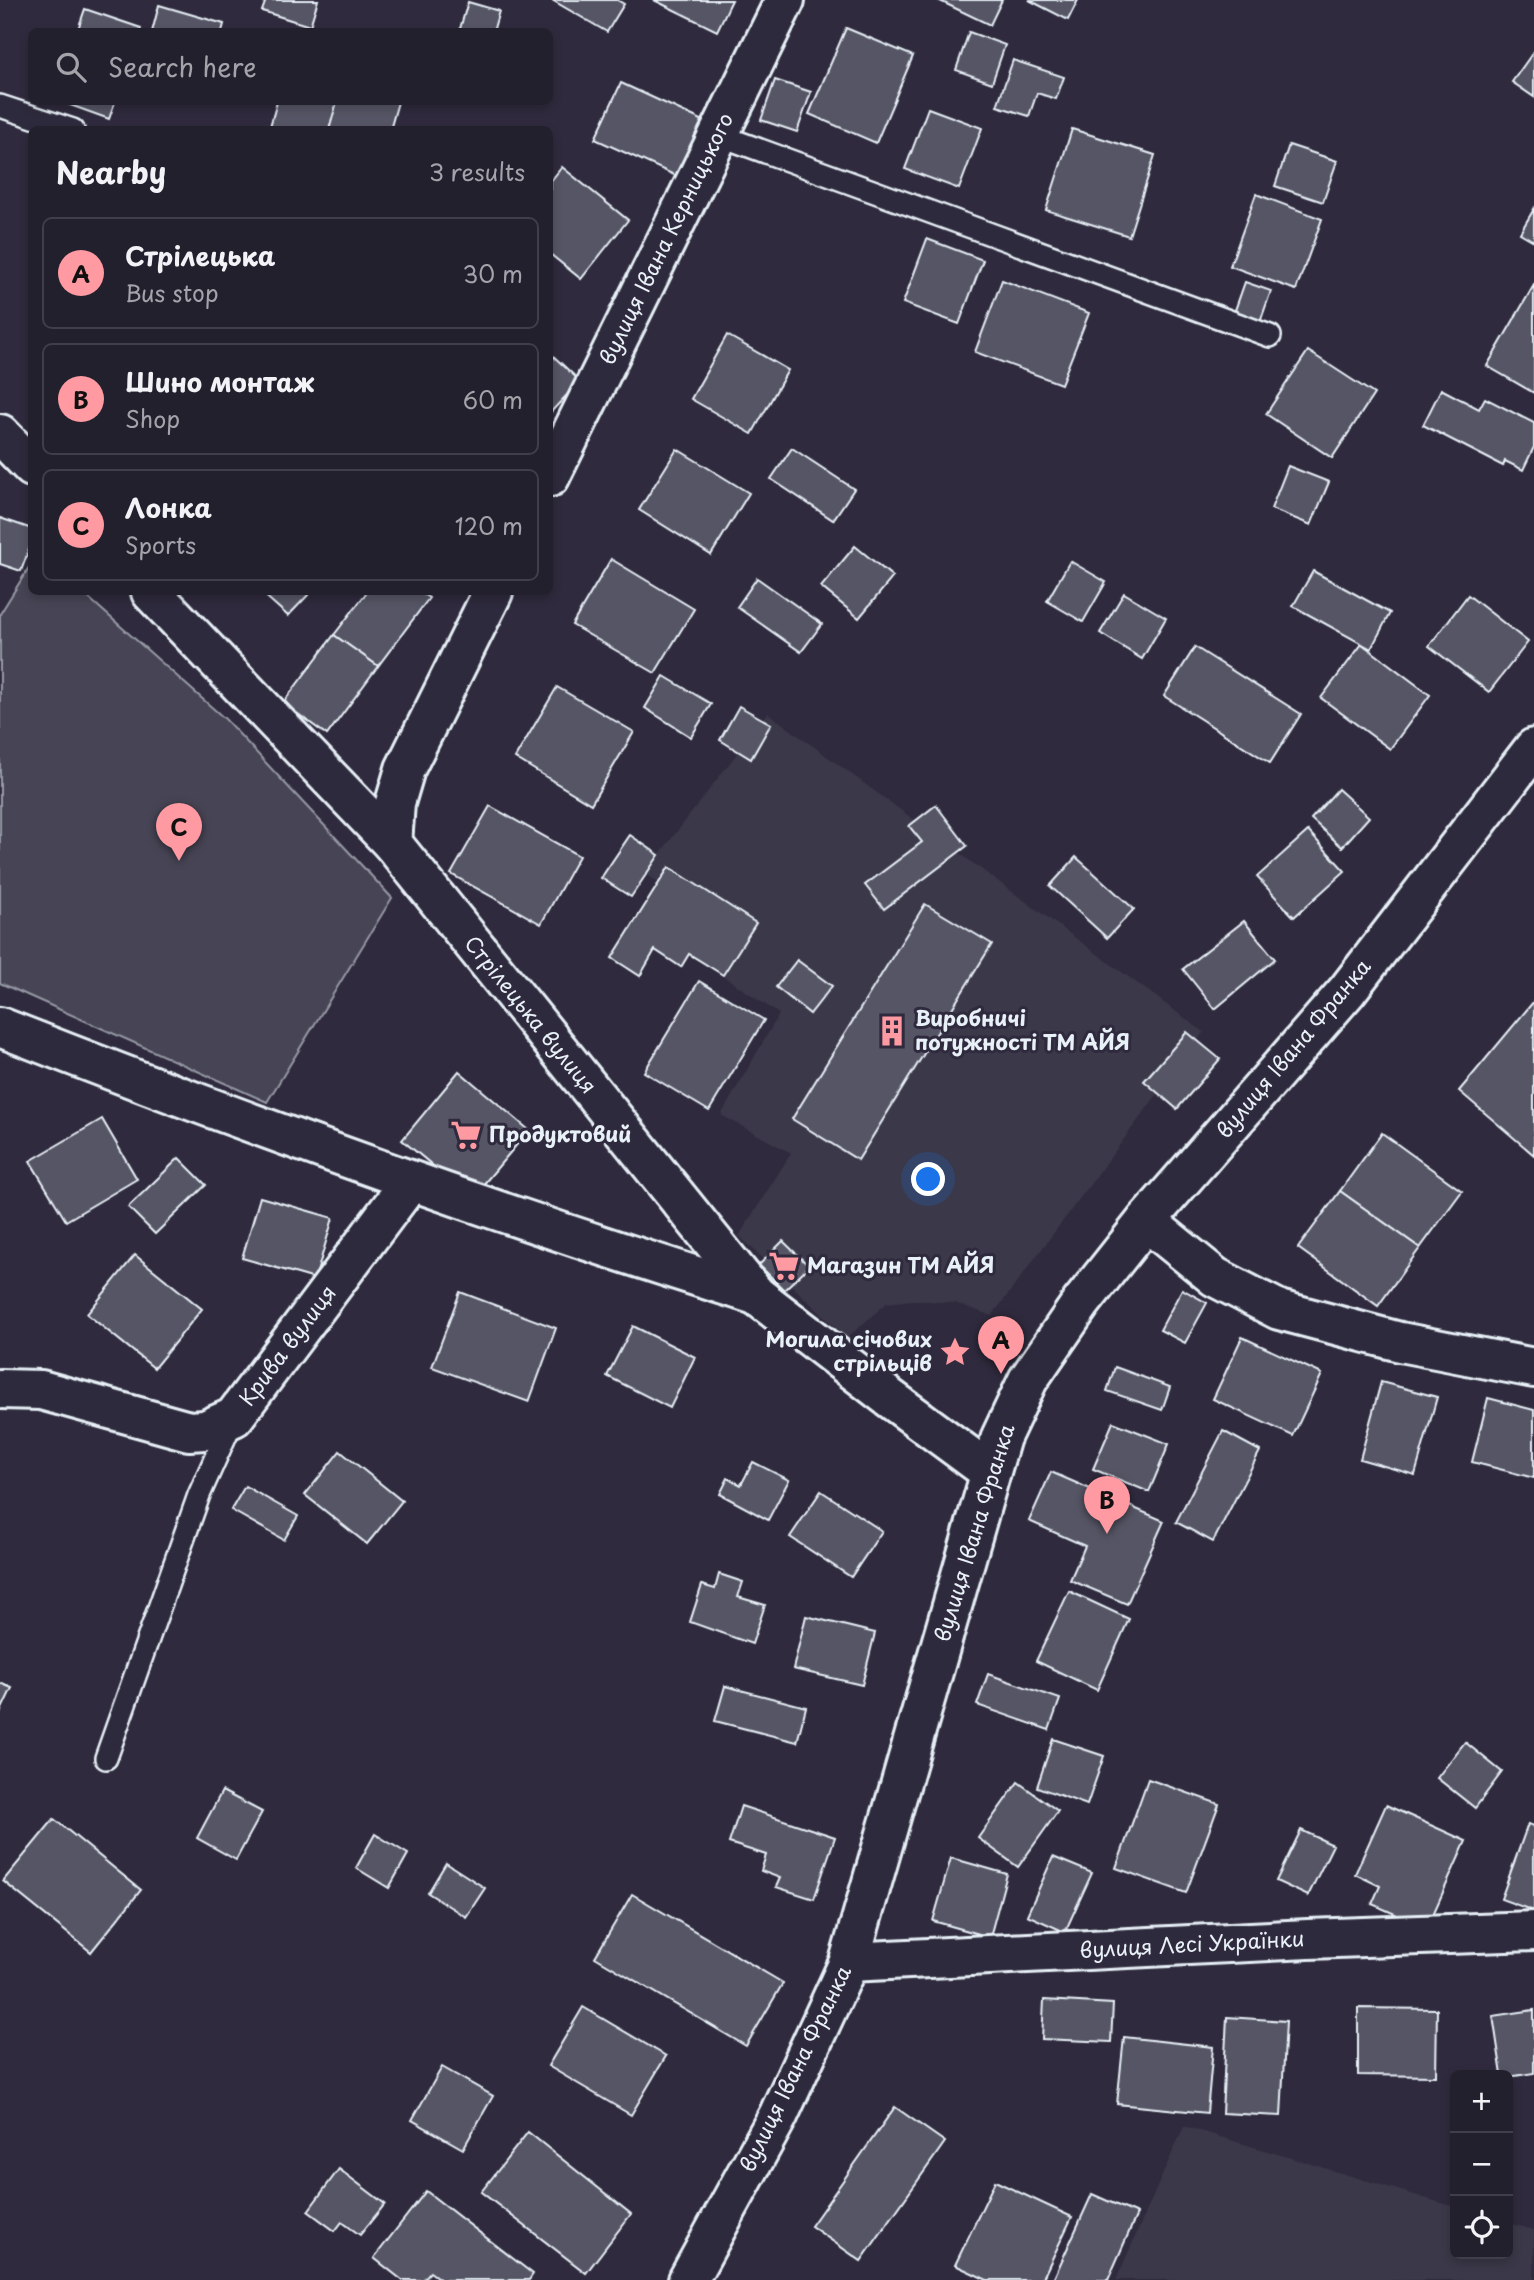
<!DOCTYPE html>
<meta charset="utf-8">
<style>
:root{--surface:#23202e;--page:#2b2836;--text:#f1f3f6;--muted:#a3a3aa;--line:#403e4a;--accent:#ff9aa2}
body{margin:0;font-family:"Playpen Sans",sans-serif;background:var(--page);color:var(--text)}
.controls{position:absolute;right:21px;bottom:21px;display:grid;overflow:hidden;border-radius:10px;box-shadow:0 4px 10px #0003}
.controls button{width:63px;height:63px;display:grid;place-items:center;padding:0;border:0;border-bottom:2px solid var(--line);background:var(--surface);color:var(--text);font:35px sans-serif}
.you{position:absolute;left:929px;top:1180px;width:24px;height:24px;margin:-18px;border:5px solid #fff;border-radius:50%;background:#1a73e8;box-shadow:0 0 0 10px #1a73e833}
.badge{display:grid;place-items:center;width:46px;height:46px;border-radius:50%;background:var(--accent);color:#111;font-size:23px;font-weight:700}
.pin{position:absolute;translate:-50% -58px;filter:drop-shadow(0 2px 4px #0008)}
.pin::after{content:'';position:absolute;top:37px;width:24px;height:21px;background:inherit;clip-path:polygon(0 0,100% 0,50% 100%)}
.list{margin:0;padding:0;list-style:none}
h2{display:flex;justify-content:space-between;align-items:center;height:91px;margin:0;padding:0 28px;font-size:30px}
h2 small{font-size:23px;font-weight:400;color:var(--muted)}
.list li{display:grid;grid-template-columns:46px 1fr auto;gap:21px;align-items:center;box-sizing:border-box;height:112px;margin:0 14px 14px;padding:0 14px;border:2px solid var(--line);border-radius:10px}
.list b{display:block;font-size:26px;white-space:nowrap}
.list p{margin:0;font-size:23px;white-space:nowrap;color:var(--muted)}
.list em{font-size:23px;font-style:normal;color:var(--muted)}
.icon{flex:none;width:38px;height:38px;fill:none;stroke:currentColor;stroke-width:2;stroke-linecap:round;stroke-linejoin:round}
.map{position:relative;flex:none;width:1534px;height:2280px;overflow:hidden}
.search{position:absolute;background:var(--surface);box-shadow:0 4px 10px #0003;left:28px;top:28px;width:525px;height:77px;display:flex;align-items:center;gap:18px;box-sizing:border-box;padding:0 24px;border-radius:10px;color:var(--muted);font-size:26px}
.panel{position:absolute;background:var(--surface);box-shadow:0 4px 10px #0003;left:28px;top:126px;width:525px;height:469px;border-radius:10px}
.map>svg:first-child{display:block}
.built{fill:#3b3749}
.green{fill:#464455;stroke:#979aa6;stroke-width:2}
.building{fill:#575565;stroke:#e8f1f8;stroke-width:2}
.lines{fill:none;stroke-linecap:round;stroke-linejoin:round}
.lane-casing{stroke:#e8f1f8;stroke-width:26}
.street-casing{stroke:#e8f1f8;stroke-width:44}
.secondary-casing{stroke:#e8f1f8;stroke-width:44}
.lane{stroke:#2f2a3d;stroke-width:21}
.street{stroke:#2f2a3d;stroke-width:38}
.secondary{stroke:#2f2a3d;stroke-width:38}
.labels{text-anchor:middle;stroke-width:6;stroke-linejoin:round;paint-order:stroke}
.street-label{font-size:21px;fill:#e8f1f8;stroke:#2f2a3d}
.poi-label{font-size:21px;font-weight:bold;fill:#e8f1f8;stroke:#2f2a3d;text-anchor:start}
</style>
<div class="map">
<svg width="1534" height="2280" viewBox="0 0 1534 2280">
<rect width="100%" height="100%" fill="#2f2a3d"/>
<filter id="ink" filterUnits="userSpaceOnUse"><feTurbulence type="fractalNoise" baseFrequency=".0143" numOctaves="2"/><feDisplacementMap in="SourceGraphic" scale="14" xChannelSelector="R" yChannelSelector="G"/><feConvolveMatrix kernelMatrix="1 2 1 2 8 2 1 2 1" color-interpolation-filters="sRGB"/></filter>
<g filter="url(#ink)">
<g class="built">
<path d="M768,713l436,319 -212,284 -37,-13 -42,-3 -26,3 -40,35 -108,-102 52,-83 -70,-38 58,-101 -63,-43 19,-32 -90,-66z"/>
<path d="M1184,2126l271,81v47h53v-31l26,7v50h-418z"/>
</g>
<path class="green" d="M31,564l1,28h50l143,127 167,179 -125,204 -267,-119v-369z"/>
<g class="building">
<path d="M266,0h52l-8,26 -48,-15z"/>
<path d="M552,0h65l7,4 -17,28z"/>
<path d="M654,0h78l-15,31z"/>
<path d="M938,0h64l-12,25z"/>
<path d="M1029,0h49l-10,20z"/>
<path d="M468,2l31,9 -6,21h-34z"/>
<path d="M159,5l65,19 -2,8h-70z"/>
<path d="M85,9l56,19 -1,4h-63z"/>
<path d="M846,28l67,28 -37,87 -67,-29z"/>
<path d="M969,32l36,13 -13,38 -36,-13z"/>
<path d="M1534,51v46l-22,-15z"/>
<path d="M1013,60l51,17 -8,22 -19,-6 -8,23 -32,-10z"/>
<path d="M775,80l36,12 -14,40 -36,-12z"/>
<path d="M621,83l87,40 -25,56 -88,-40z"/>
<path d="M62,102h53l-6,17z"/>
<path d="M277,102h60l-8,28h-60z"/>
<path d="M337,102h61l-8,28h-61z"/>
<path d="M928,108l54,20 -23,61 -54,-20z"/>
<path d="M1072,129l83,26 -26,81 -83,-26z"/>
<path d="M1289,145l48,16 -14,41 -48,-16z"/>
<path d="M562,167l66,53 -47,59 -31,-25v-72z"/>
<path d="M1256,194l66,25 -26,71 -66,-24z"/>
<path d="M1534,209v32l-14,-8z"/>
<path d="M927,239l56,21 -24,64 -56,-21z"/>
<path d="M1002,280l87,33 -28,71 -86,-32z"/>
<path d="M1245,282l26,9 -12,34 -26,-9z"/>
<path d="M1534,285v108l-47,-27z"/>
<path d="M727,335l61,35 -36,64 -61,-35z"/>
<path d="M1308,351l66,43 -42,64 -66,-44z"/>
<path d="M550,353l30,28 -30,32z"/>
<path d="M1441,389l38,20 6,-11 49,25v24l-11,23 -18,-9 -2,5 -80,-41z"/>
<path d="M792,448l62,41 -21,31 -62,-41z"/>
<path d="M677,449l72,44 -38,62 -72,-45z"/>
<path d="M1288,466l41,16 -18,43 -40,-16z"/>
<path d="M0,518l32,11v12l-11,30 -21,-7z"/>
<path d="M855,546l38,31 -34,41 -38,-31z"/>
<path d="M611,559l83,50 -39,64 -83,-48z"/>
<path d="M1070,561l36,21 -23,40 -36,-21z"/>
<path d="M1313,571l77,42 -19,36 -78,-43z"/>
<path d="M757,578l65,46 -21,28 -64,-45z"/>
<path d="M261,592h50l-23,24z"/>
<path d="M367,592h53l9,6 -51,68 -44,-31z"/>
<path d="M1124,593l42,25 -24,41 -42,-26z"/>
<path d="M1468,595l60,47 -39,50 -60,-46z"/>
<path d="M334,635l44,31 -51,69 -44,-32z"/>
<path d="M1362,644l68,51 -40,54 -69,-51z"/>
<path d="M1195,647l106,67 -31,49 -106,-67z"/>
<path d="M664,676l47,28 -20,33 -46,-29z"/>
<path d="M557,687l77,45 -43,72 -76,-46z"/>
<path d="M739,706l32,18 -20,35 -31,-19z"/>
<path d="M1338,789l31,28 -27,30 -31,-28z"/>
<path d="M936,805l31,41 -83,63 -19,-24 57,-43 -13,-16z"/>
<path d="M490,806l89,50 -38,68 -90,-50z"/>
<path d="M1308,831l37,40 -51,46 -37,-40z"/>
<path d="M630,835l29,20 -28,42 -30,-19z"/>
<path d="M1076,857l58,52 -27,29 -57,-52z"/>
<path d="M669,867l87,56 -33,52 -34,-21 -8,13 -26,-17 -15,26 -28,-18z"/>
<path d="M925,904l67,40 -134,216 -66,-41z"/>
<path d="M1244,921l31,38 -60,50 -32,-40z"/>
<path d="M797,960l35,26 -22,28 -34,-27z"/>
<path d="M699,981l65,39 -55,91 -65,-39z"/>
<path d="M1534,1001v154l-75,-64z"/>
<path d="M1187,1032l33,27 -43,50 -33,-28z"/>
<path d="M459,1071l70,59 -57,68 -70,-58z"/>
<path d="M102,1119l35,60 -71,42 -36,-60z"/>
<path d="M1382,1133l80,58 -42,57 -80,-57z"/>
<path d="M179,1158l27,27 -51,49 -27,-27z"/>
<path d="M1340,1191l80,57 -42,58 -80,-58z"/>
<path d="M260,1197l73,21 -18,61 -73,-21z"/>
<path d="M783,1241l26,25 -25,24 -25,-25z"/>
<path d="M135,1255l67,54 -48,59 -67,-54z"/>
<path d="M1182,1289l25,14 -22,40 -25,-13z"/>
<path d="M460,1292l96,36 -27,74 -97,-35z"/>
<path d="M633,1326l62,31 -25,51 -63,-32z"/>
<path d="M1242,1337l80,37 -29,62 -80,-37z"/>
<path d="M1115,1367l55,20 -8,23 -55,-19z"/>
<path d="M1381,1382l56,15 -22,78 -55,-16z"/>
<path d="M1488,1398l46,12v68l-62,-16z"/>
<path d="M1113,1422l56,22 -20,48 -56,-23z"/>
<path d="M1223,1431l37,20 -47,91 -37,-20z"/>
<path d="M340,1451l62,50 -35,43 -62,-49z"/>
<path d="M753,1462l36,18 -21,40 -48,-26 8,-16 13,7z"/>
<path d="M1051,1472l113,49 -37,83 -57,-24 15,-34 -56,-25z"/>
<path d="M245,1486l53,30 -14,24 -53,-30z"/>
<path d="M821,1491l61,40 -31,46 -61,-40z"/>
<path d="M719,1574l24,8 -5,15 27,8 -13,39 -62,-22 12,-37 13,4z"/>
<path d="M1069,1591l60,28 -32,71 -61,-29z"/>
<path d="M806,1616l69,17 -13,52 -69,-16z"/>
<path d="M988,1674l72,25 -11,31 -72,-25z"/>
<path d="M0,1683l12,5 -12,25z"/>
<path d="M725,1686l81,21 -9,35 -82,-21z"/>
<path d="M1053,1739l51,17 -17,49 -50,-18z"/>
<path d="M1465,1742l37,30 -27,36 -38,-30z"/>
<path d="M1148,1779l71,25 -33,89 -70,-25z"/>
<path d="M1018,1782l40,29 -40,56 -40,-29z"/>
<path d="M222,1791l40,21 -26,48 -39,-22z"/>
<path d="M1386,1805l80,36 -39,87 -55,-24 8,-18 -25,-12z"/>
<path d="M741,1806l94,31 -21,62 -38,-12 4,-9 -19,-7 5,-16 -37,-12z"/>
<path d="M54,1819l87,71 -50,62 -88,-71z"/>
<path d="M1528,1824l6,2v85l-33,-12z"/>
<path d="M1301,1830l32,15 -25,51 -32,-15z"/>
<path d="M375,1834l33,20 -19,34 -33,-20z"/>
<path d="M1053,1857l39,16 -27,59 -38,-17z"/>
<path d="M951,1858l56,16 -17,63 -57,-16z"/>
<path d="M446,1863l39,25 -19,29 -38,-24z"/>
<path d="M632,1894l151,89 -37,63 -151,-89z"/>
<path d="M1044,2000l69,4 -2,38 -69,-3z"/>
<path d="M583,2007l83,49 -35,59 -83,-49z"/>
<path d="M1358,2008l79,1 -1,67 -78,-1z"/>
<path d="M1534,2010v63l-26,4v-2h-6l-9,-59z"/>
<path d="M1227,2017l59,4 -5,95 -59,-3z"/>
<path d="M1124,2037l89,10 -6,66 -90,-9z"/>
<path d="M442,2067l51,29 -30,53 -51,-29z"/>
<path d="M895,2107l50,35 -84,119 -50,-35z"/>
<path d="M528,2132l103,82 -45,59 -105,-81z"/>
<path d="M339,2169l46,35 -25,31 -18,-13 -7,9 -27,-20z"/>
<path d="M995,2181l77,36 -30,63h-55l-32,-15z"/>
<path d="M426,2191l107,83 -4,6h-88l-11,-8 -7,8h-21l-28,-22z"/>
<path d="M1092,2194l45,20 -29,66h-55z"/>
</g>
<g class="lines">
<g class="lane-casing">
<g id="lane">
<path d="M0,106l73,24"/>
<path d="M719,135l551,201"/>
<path d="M106,1758l93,-263 34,-76"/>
</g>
</g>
<g class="street-casing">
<g id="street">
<path d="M0,434l32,33"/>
<path d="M550,477l235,-477"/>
<path d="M151,592l241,251 364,452 131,101 103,76"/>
<path d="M392,843l3,-40 10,-34 88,-177"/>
<path d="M0,1027c249,98 501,189 756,268"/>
<path d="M1146,1221l69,56 64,33 121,32 134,26"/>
<path d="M0,1389l41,1 148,41 16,-1 29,-13 177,-236"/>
<path d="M849,1962l459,-23 226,-8"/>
</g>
</g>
<g class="secondary-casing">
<path id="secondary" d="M688,2280l90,-164 71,-154 152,-525 27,-57 53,-77 65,-82 201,-230 187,-243"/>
</g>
<use href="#lane" class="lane"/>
<use href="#street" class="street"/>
<use href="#secondary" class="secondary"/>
</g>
</g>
<defs>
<g id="building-bare" transform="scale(2.415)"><path d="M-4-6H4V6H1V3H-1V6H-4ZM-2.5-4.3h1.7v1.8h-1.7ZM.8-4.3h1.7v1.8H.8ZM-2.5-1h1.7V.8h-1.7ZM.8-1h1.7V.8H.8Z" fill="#ff9aa2" stroke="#2f2a3d" stroke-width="2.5" paint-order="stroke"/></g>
<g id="supermarket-bare" transform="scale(2.415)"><path d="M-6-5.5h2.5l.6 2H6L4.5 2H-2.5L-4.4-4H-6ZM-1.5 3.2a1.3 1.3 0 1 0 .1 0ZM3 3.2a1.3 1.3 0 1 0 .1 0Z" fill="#ff9aa2" stroke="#2f2a3d" stroke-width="2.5" paint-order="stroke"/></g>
<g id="sight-bare" transform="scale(2.415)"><path d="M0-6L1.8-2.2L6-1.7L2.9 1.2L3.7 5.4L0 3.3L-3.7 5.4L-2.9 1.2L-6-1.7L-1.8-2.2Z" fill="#ff9aa2" stroke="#2f2a3d" stroke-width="2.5" paint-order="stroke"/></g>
</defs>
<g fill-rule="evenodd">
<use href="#building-bare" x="892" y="1031"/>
<use href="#supermarket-bare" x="466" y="1135"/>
<use href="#supermarket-bare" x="784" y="1266"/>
<use href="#sight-bare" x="955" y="1352"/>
</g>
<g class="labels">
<g class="street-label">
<text transform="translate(667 239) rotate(-64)" y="7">вулиця Івана Керницького</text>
<text transform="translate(530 1015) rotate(51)" y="7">Стрілецька вулиця</text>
<text transform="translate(1294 1049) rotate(-50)" y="7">вулиця Івана Франка</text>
<text transform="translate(288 1346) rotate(-53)" y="7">Крива вулиця</text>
<text transform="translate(975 1533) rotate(-73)" y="7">вулиця Івана Франка</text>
<text transform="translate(1192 1945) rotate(-3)" y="7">вулиця Лесі Українки</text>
<text transform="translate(796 2069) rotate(-64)" y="7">вулиця Івана Франка</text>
</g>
<g class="poi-label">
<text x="915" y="1026">Виробничі<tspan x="915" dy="24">потужності ТМ АЙЯ</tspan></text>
<text x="489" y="1142">Продуктовий</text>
<text x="807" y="1273">Магазин ТМ АЙЯ</text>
<text x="932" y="1347" text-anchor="end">Могила січових<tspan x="932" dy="24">стрільців</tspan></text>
</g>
</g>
</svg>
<div class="controls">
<button>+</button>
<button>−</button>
<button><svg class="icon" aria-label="locate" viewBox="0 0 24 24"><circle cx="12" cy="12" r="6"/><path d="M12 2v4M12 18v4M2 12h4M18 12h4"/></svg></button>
</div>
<div class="you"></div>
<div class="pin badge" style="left:1001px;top:1374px">A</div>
<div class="pin badge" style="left:1107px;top:1534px">B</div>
<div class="pin badge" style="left:179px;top:861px">C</div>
<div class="search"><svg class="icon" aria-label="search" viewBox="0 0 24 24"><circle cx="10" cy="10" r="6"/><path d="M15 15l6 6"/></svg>Search here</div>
<section class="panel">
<h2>Nearby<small>3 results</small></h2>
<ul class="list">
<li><span class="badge">A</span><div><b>Стрілецька</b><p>Bus stop</p></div><em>30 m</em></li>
<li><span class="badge">B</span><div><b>Шино монтаж</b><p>Shop</p></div><em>60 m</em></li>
<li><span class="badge">C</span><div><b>Лонка</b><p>Sports</p></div><em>120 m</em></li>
</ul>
</section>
</div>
